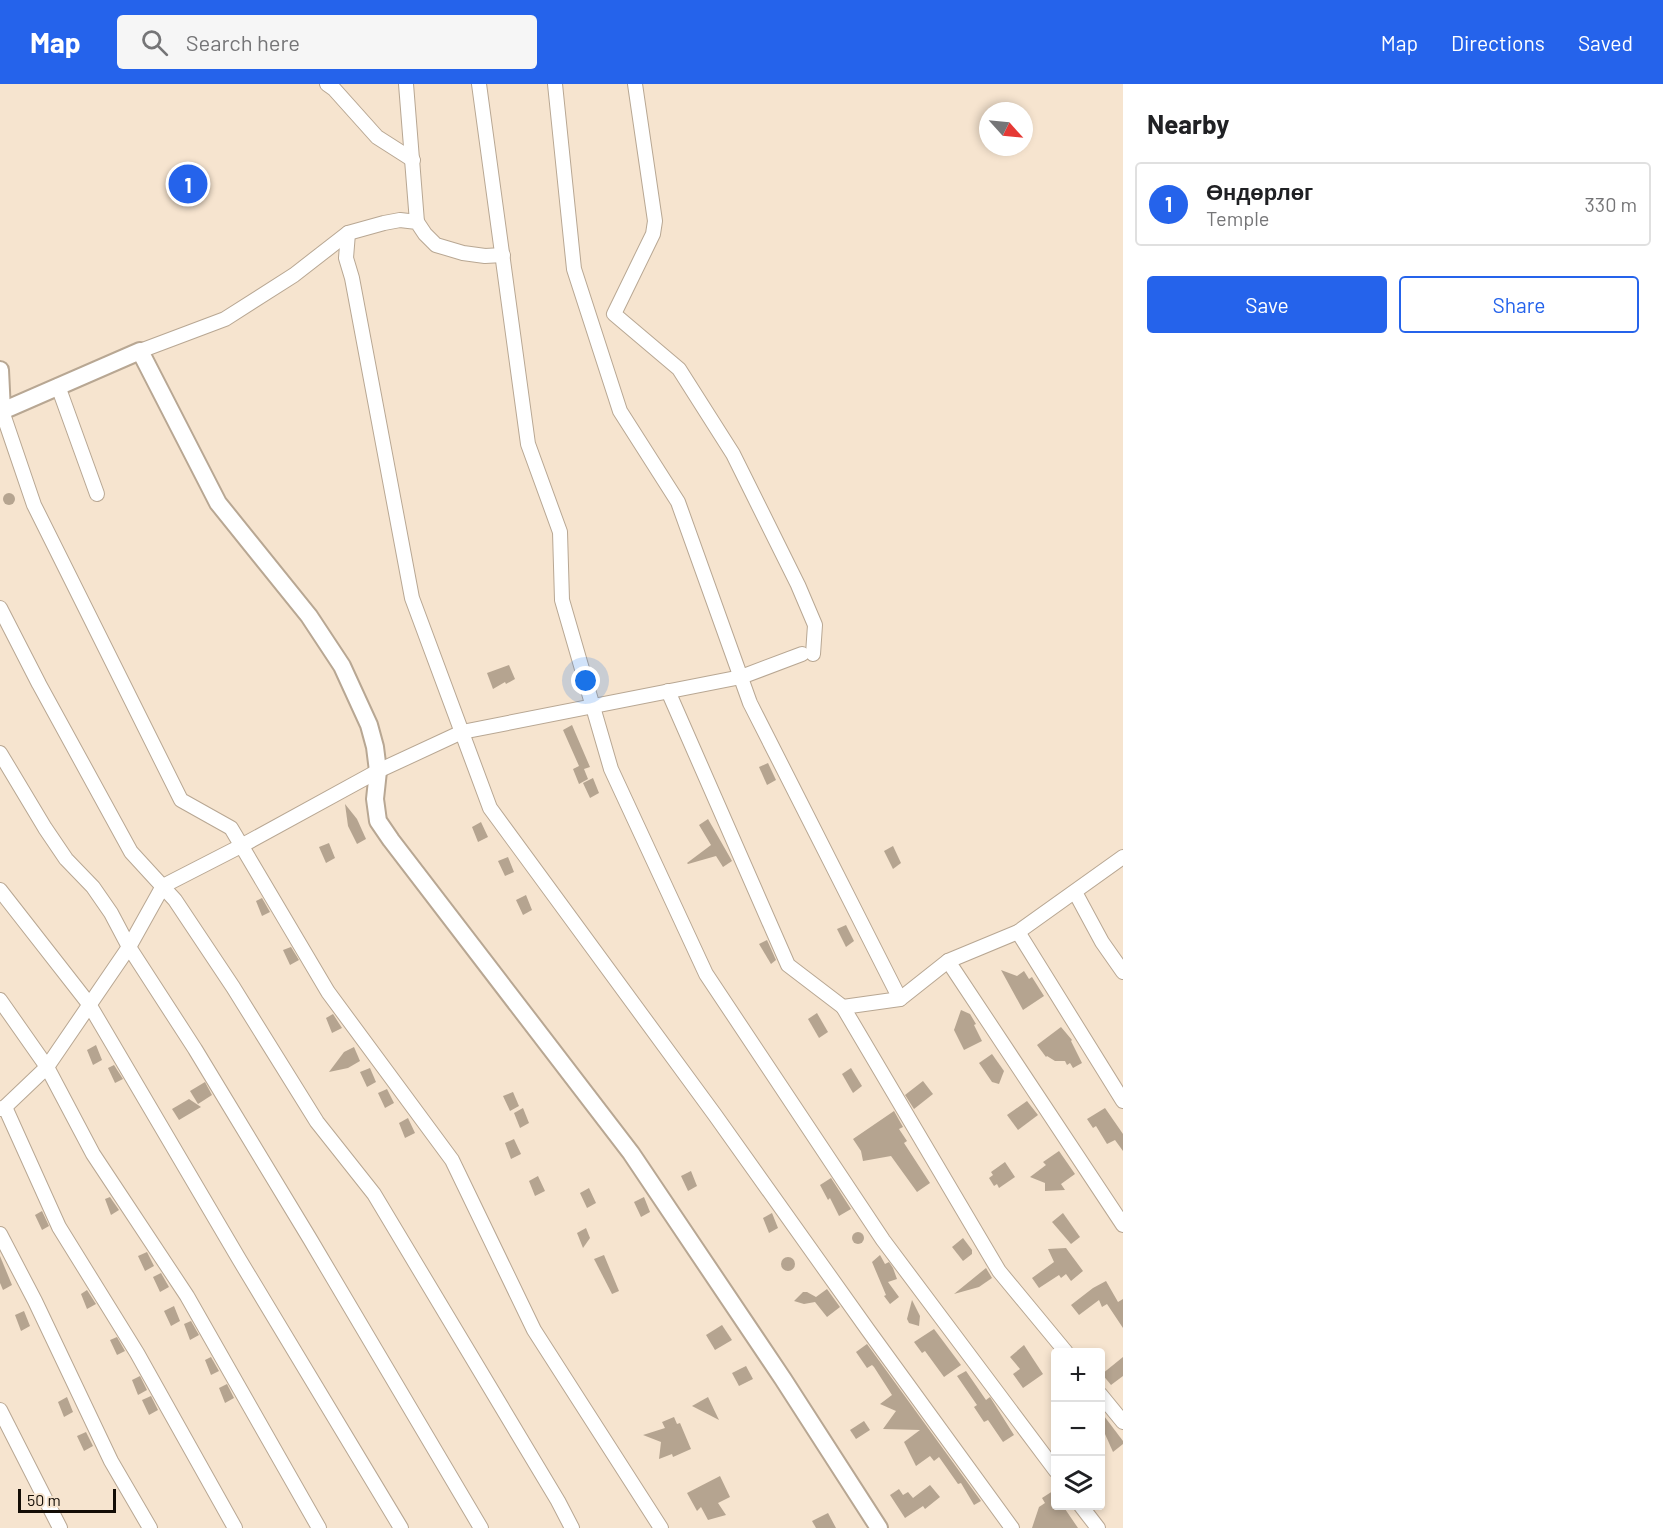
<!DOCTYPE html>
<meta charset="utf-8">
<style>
:root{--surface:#fff;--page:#f6f6f6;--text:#202124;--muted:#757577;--line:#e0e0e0;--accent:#2563eb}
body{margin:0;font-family:Barlow,sans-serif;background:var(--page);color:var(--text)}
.controls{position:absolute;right:18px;bottom:18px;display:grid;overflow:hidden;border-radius:6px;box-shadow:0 3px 9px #0003}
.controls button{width:54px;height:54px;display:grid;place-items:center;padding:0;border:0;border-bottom:2px solid var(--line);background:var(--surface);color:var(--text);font:30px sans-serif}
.compass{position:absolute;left:979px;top:18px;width:54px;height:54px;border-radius:50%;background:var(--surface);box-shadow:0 3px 9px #0003;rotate:117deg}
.scale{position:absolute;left:18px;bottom:15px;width:98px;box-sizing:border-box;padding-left:6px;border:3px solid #130d06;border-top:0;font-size:16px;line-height:21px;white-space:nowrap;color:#130d06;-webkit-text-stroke:4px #f6e4cf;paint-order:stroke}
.you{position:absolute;left:586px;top:597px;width:21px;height:21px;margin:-15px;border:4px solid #fff;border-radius:50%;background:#1a73e8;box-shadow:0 0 0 9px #1a73e833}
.badge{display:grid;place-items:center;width:39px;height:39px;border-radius:50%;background:var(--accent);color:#fff;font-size:20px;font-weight:700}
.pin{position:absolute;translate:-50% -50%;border:3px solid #fff;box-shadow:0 2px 6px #0006}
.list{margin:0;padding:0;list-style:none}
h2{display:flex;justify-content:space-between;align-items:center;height:78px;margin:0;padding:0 24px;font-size:26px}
h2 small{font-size:20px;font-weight:400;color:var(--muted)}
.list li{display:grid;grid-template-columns:39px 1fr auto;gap:18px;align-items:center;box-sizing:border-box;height:84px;margin:0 12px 12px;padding:0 12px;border:2px solid var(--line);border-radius:6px}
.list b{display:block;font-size:22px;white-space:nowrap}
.list p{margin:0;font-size:20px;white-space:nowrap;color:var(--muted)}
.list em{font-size:20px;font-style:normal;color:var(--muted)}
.actions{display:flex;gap:12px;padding:18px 24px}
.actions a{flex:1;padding:14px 0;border:2px solid var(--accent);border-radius:6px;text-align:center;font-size:21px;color:var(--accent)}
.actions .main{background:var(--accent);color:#fff}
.icon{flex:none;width:33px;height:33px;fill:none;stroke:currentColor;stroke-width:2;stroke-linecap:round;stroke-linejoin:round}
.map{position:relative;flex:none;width:1123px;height:1444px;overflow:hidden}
header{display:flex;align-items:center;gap:36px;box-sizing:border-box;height:84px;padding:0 30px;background:var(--accent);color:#fff}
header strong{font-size:28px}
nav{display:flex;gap:33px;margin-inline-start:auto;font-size:21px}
.search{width:420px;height:54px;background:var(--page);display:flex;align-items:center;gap:15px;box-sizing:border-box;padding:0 21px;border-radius:6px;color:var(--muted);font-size:22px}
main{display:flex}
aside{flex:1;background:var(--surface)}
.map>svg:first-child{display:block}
.building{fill:#b5a490}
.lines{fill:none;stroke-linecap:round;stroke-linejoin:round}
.minor-casing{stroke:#b8a793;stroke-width:16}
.tertiary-casing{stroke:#b8a793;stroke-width:20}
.minor{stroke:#fff;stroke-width:14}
.tertiary{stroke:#fff;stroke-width:16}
</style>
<header>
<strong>Map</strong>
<div class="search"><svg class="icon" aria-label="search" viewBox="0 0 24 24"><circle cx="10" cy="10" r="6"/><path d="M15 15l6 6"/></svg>Search here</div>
<nav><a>Map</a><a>Directions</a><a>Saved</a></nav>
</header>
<main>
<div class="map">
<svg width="1123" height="1444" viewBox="0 0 1123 1444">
<rect width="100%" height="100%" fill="#f6e4cf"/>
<g class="building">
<circle cx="188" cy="99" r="17"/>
<circle cx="9" cy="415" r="6"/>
<path d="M509,581l6,14 -9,5 -1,-2 -12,7 -6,-16z"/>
<path d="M572,641l18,42 -6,2 4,10 -9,5 -6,-15 6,-3 -16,-36z"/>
<path d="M768,679l8,17 -9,5 -8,-18z"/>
<path d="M593,694l6,15 -9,5 -7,-15z"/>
<path d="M345,720l12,15 9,20 -9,5 -9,-18z"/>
<path d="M708,735l24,42 -9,6 -7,-11 -28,8 -1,-1 24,-18 -12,-20z"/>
<path d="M481,738l7,15 -10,5 -6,-15z"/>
<path d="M329,759l6,15 -9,5 -7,-16z"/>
<path d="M893,762l8,17 -8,6 -9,-18z"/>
<path d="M508,773l6,15 -9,4 -7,-15z"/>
<path d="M526,811l6,15 -9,5 -7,-15z"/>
<path d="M262,814l8,14 -8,4 -6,-15z"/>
<path d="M846,841l8,16 -8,6 -9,-18z"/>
<path d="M767,856l9,20 -5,4 -12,-20z"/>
<path d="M291,863l8,13 -9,5 -7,-15z"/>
<path d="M1001,886l16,6 7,-5 5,8 3,-2 12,19 -21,14z"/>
<path d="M961,926l9,4 6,10 -2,1 8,16 -18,9 -10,-20z"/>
<path d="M817,929l11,19 -9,6 -11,-19z"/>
<path d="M333,930l9,14 -10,5 -6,-15z"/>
<path d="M1061,943l11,13 -1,1 11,22 -9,5 -3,-5 -3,2 -2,-4h-10l-8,-5 -1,1 -9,-12z"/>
<path d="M96,961l6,15 -9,5 -6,-15z"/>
<path d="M354,963l6,14 -12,7 -19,4 15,-20z"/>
<path d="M992,970l12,17 -5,13 -7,-2 -13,-19z"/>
<path d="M114,981l9,14 -8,4 -7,-15z"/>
<path d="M370,984l6,14 -9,5 -7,-15z"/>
<path d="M851,984l11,18 -9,7 -11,-19z"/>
<path d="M923,997l10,13 -19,15 -9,-14z"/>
<path d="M205,998l7,13 -14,9 -8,-13z"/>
<path d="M387,1005l7,14 -9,5 -7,-15z"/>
<path d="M513,1008l6,14 -9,5 -7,-15z"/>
<path d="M189,1015l12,8 -22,13 -7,-11z"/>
<path d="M1027,1017l11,14 -20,15 -11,-15z"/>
<path d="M523,1024l6,15 -9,5 -6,-15z"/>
<path d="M1105,1024l18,26v17l-8,-11 -8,4 -11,-18 -3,2 -6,-9z"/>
<path d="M894,1027l9,16 -4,2 8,12 -3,2 26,40 -13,9 -26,-36 -28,5 -2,-10 -8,-12z"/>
<path d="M408,1034l7,15 -10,5 -6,-15z"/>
<path d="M514,1055l7,15 -10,5 -6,-16z"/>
<path d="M1059,1067l16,23 -14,10 4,6 -20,1v-8l-15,-6 16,-12 -3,-3z"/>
<path d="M1005,1078l10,15 -16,11 -2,-4 -3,2 -5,-8 4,-3 -2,-3z"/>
<path d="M691,1087l6,15 -9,5 -7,-15z"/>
<path d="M538,1092l7,15 -10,5 -6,-15z"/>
<path d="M831,1094l20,31 -12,7 -9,-18 -2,2 -8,-15z"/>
<path d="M589,1104l7,15 -9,5 -7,-15z"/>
<path d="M110,1113l9,13 -8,5 -6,-16z"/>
<path d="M644,1113l6,15 -9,5 -7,-15z"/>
<path d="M42,1127l7,15 -7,4 -7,-15z"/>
<path d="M772,1129l6,15 -9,5 -6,-15z"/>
<path d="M1063,1129l17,24 -9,7 -19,-22z"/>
<path d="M586,1144l4,10 -7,10 -6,-15z"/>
<circle cx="858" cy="1154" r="6"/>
<path d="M963,1154l9,12v4l-9,7 -11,-14z"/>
<path d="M1066,1164l17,23 -12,10 -5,-7 -5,4 -2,-3 -20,13 -7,-10 22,-16 -6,-13z"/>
<path d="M147,1168l7,14 -9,5 -7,-15z"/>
<path d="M604,1171l15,36 -7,3 -18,-35z"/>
<path d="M880,1171l5,9 4,-2 4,6 4,11 -9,3 11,15 -9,7 -6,-8 2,-1 -14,-33z"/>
<path d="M0,1172l12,29 -9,5 -3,-7z"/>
<circle cx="788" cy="1180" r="7"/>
<path d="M986,1184l6,10 -13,9 -25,7z"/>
<path d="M161,1189l8,14 -9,5 -7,-15z"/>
<path d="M1106,1197l12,21 5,-3v29l-16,-24 -5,3 -3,-7 -20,15 -8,-10 22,-17z"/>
<path d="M827,1205l13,18 -13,10 -12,-15 -11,2 -10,-3 9,-9h4l9,5z"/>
<path d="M87,1206l9,14 -9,5 -6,-15z"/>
<path d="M912,1216l8,16 -1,10 -10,-3 -2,-4z"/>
<path d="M174,1222l6,15 -9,5 -7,-15z"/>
<path d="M24,1227l6,15 -9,5 -6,-16z"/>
<path d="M191,1237l8,14 -9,5 -6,-16z"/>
<path d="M722,1241l10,15 -17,10 -9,-15z"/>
<path d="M934,1245l27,36 -17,12 -19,-26 -3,2 -8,-11z"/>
<path d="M117,1253l8,14 -8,4 -7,-15z"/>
<path d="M867,1260l114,157 -7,4 -13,-22 -3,1 -19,-27 -5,4 -4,-5 -14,10 -12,-24 16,-12 -37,-1 13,-18 -16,-7 12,-9 -18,-28 -2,-2 -5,3 -11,-16z"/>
<path d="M1024,1261l19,29 -20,14 -10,-14 7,-5 -10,-12z"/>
<path d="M211,1273l8,14 -8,4 -6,-15z"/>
<path d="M1123,1273v19l-12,9 -9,-11z"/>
<path d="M746,1282l7,13 -14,7 -7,-13z"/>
<path d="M966,1287l20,29 4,-3 24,38 -11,7 -15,-22 -4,2 -10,-15 3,-2 -20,-29z"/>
<path d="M140,1292l7,14 -9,5 -6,-15z"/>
<path d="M227,1300l7,14 -9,5 -6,-15z"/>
<path d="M151,1312l7,14 -9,5 -7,-15z"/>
<path d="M67,1313l6,15 -9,5 -6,-15z"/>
<path d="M708,1313l11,23 -27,-14z"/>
<path d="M1101,1328l22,29v3l-10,8 -12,-27z"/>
<path d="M674,1333l3,7 3,-1 11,26 -18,8 -1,-3 -13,5 2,-17 -18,-7 22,-7 -3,-6z"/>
<path d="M864,1337l6,9 -14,9 -6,-9z"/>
<path d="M86,1348l7,14 -9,5 -7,-15z"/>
<path d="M720,1392l10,21 -12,6 8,12 -18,5 -7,-13 -4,4 -10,-18z"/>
<path d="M930,1401l10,12 -15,12 -2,-3 -18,12 -15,-23 9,-6 4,6 5,-3 5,6z"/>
<path d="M1056,1405v17h7l15,22h-46l7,-21 6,-4 -3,-5z"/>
<path d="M828,1429l8,15h-20l-4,-7z"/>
</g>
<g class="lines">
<g class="minor-casing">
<g id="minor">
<path d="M327,0l7,5 43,48 36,23"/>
<path d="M406,0l11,138"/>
<path d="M479,0l49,360 32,88 2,68 49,169 95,205 177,266 173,231"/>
<path d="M555,0l19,185 46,142 58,91 72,201 150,296"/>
<path d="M635,0l20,137 -2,13 -39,80 65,55 54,85 65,131 17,40 -2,29"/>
<path d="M348,149l-2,25 6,20 60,320 78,210 225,307 153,215 144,198"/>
<path d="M140,267l85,-32 69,-44 54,-42 36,-10 16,-3 17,2 8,12 11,11 27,8 22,3 18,-1"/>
<path d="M58,302l39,108"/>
<path d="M2,327l32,94 147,295 50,28 97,164 124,168 82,170 127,198"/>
<path d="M0,524l39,76 92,168 44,48 58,87 84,135 57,72 184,307 14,27"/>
<path d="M668,607l120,274 55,42 57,-8 48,-38 70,-29 105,-75"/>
<path d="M0,669l45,75 21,31 27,28 18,26 18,34 66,102 115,190 171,289"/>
<path d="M0,806l89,114 150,255 162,269"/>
<path d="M1075,808l27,50 21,30"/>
<path d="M1018,848l105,169"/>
<path d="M948,877l175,264"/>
<path d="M0,916l47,67 46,87 94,142 132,232"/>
<path d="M843,923l156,264 67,81"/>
<path d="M5,1023l54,120 78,126 98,175"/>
<path d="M0,1025l5,-2 42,-40 82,-120 34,-61 78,-40 137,-75 84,-39 279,-55 61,-23"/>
<path d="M0,1150l35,67 76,160 39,67"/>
<path d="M1100,1310l23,28"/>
<path d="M0,1326l60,118"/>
<path d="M1081,1422l17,22"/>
</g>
</g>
<g class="tertiary-casing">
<g id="tertiary">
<path d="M0,286l2,41"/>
<path d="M0,328l140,-61 78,152 91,113 33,50 27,59 6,22 3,24 -3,28 3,22 13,19 240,313 152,226 96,149"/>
</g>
</g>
<use href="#minor" class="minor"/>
<use href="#tertiary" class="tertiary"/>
</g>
</svg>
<div class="controls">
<button>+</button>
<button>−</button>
<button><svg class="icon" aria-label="layers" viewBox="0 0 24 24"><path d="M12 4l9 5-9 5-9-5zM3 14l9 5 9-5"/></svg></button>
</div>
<svg class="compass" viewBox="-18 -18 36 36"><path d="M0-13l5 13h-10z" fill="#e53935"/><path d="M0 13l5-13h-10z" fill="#757577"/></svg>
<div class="scale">50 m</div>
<div class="you"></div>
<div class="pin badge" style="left:188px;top:100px">1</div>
</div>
<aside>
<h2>Nearby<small></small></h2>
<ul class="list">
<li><span class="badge">1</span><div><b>Өндөрлөг</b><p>Temple</p></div><em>330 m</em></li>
</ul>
<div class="actions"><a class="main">Save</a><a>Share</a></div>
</aside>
</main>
